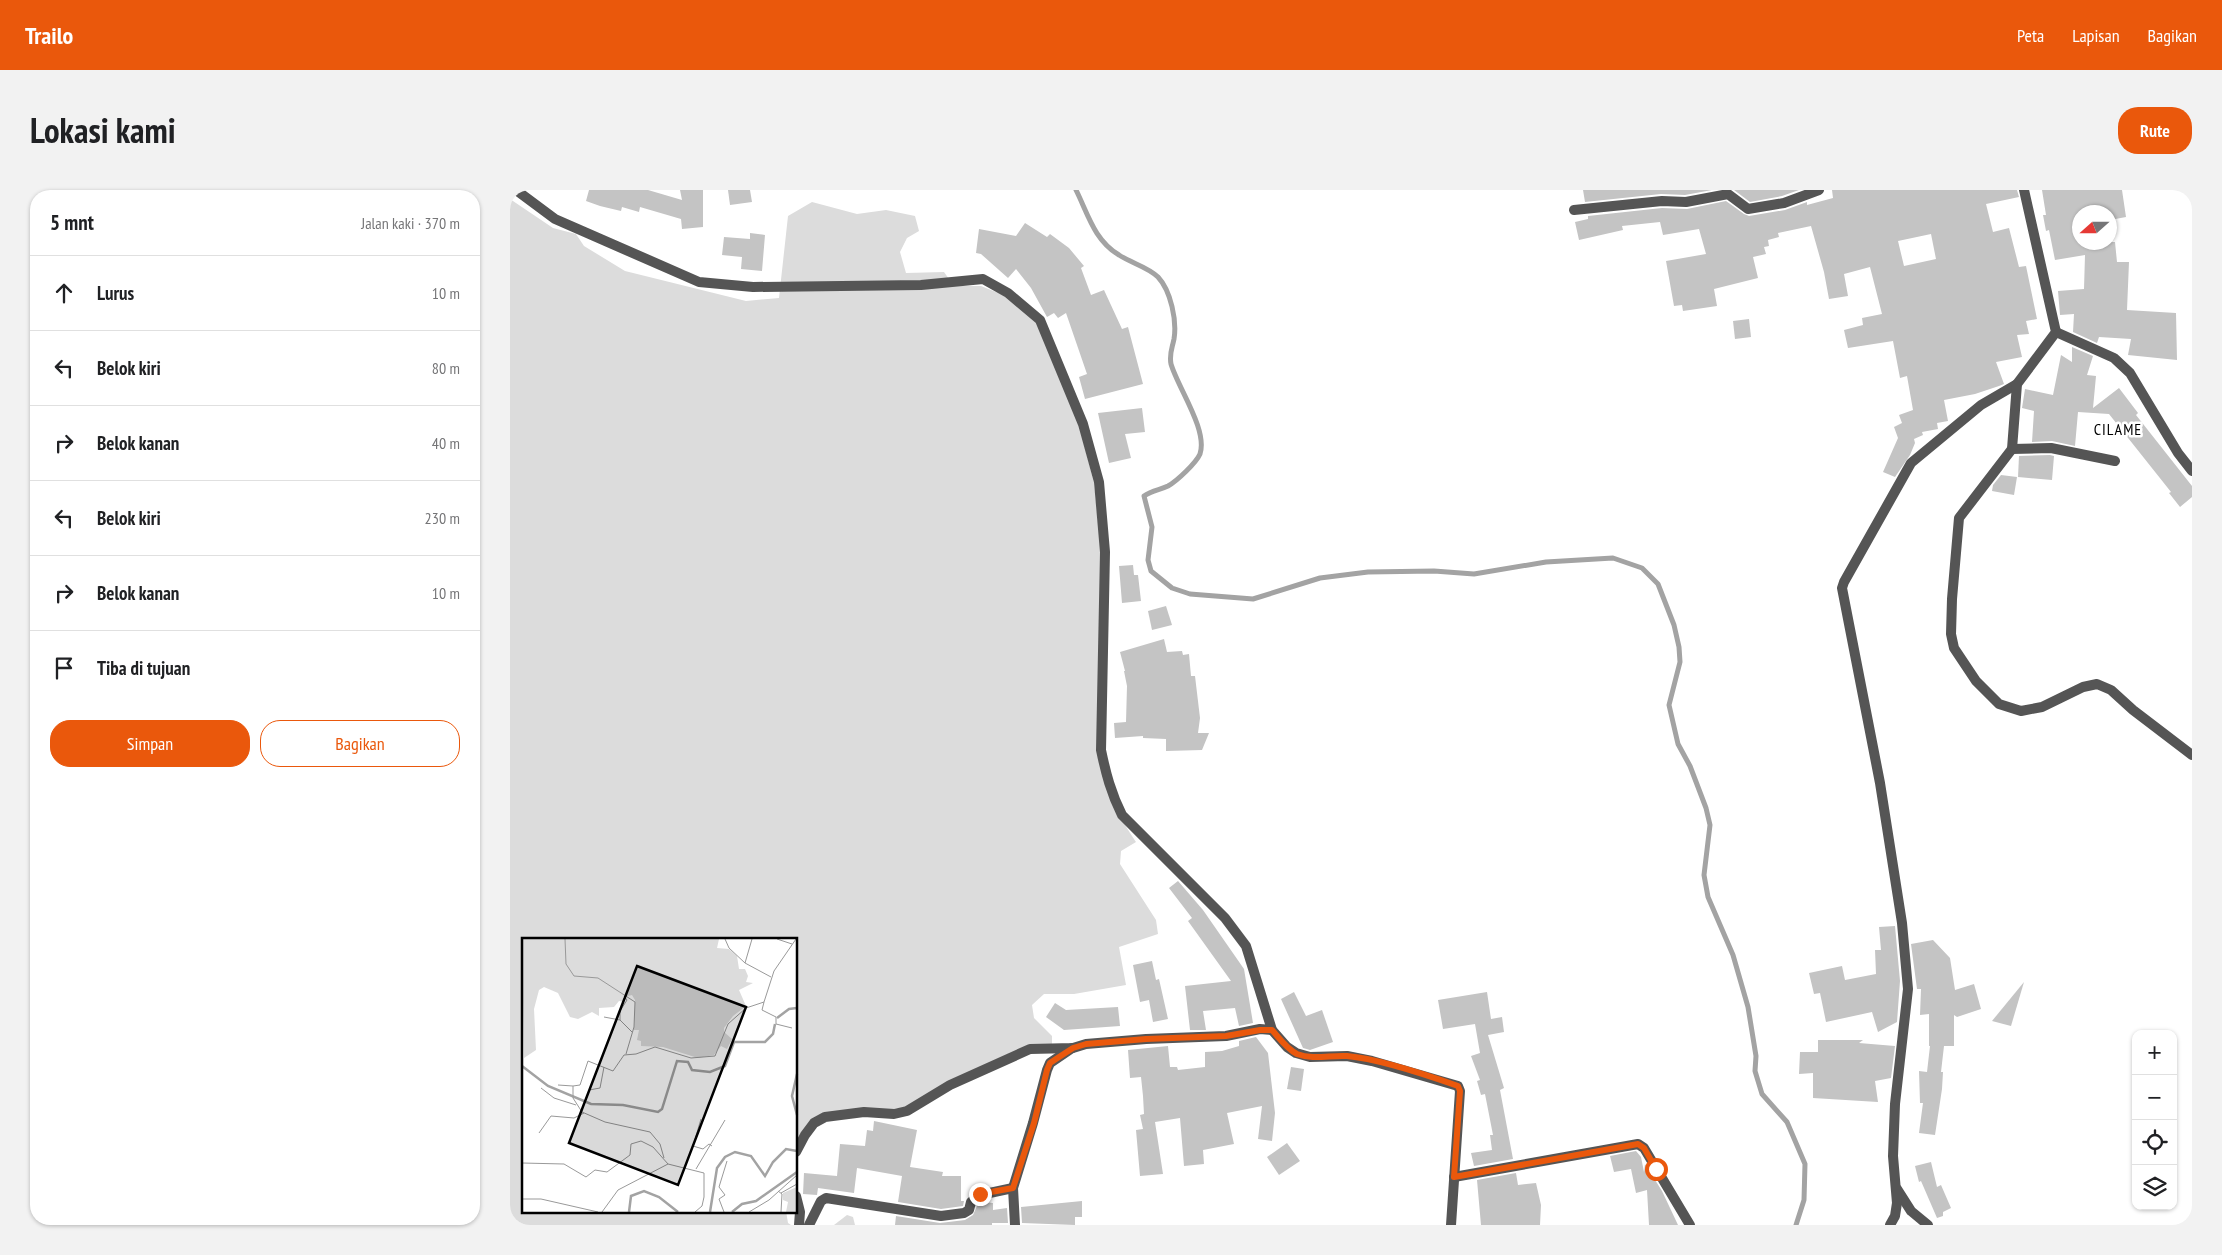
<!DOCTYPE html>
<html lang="id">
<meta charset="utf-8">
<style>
:root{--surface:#fff;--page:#f2f2f2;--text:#202124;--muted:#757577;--line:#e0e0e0;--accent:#ea580c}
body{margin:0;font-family:"PT Sans Narrow",sans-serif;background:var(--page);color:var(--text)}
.controls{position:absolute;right:15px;bottom:15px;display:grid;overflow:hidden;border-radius:10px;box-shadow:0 1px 4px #0004}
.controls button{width:45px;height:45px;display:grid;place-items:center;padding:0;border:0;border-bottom:1px solid var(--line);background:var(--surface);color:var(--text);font:25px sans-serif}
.compass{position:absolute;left:1562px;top:15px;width:45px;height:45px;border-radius:50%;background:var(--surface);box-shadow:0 1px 4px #0004;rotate:249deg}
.stop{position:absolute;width:15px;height:15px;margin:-11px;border:4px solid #ea580c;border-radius:50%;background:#fff}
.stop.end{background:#ea580c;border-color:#fff;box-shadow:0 1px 5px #0008}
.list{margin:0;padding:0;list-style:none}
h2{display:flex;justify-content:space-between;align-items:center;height:65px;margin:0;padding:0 20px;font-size:21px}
h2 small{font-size:16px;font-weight:400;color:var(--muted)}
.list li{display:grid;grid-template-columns:32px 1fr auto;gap:15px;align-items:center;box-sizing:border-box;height:75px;padding:0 20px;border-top:1px solid var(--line)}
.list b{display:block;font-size:19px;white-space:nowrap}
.list em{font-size:16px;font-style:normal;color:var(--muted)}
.actions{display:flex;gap:10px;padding:15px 20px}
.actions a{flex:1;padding:11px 0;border:1px solid var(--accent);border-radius:20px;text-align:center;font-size:18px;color:var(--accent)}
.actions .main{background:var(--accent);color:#fff}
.icon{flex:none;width:28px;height:28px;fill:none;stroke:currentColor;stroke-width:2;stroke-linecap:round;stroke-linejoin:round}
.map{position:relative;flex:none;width:1682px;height:1035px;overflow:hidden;border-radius:20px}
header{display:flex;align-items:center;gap:30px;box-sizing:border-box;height:70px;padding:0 25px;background:var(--accent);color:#fff}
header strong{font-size:24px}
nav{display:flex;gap:28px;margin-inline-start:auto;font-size:18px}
.intro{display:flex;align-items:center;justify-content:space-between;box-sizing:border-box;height:120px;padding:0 30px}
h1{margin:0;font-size:35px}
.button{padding:12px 22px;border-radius:20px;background:var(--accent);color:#fff;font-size:18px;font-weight:700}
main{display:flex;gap:30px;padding:0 30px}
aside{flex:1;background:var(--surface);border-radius:20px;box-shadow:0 1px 4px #0004}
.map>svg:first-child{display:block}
.green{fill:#dcdcdc}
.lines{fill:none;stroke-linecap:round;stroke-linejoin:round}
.stream{stroke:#a3a3a3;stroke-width:5}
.building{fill:#c4c4c4;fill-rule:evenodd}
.minor{stroke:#555;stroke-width:10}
.tertiary{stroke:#555;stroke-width:10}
.route{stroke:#ea580c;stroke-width:6}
.labels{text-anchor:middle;stroke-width:5;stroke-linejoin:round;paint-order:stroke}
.quarter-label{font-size:16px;letter-spacing:1px;fill:#000;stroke:#fff}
.inset-river{fill:none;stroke:#a3a3a3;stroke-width:2.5}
.inset-road{fill:none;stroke:#999;stroke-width:1}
.view{fill:#000;fill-opacity:0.15;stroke:#000;stroke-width:2.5}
.inset-edge{fill:none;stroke:#000;stroke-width:2.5}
</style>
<header>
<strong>Trailo</strong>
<nav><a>Peta</a><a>Lapisan</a><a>Bagikan</a></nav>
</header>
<div class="intro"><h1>Lokasi kami</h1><a class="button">Rute</a></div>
<main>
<aside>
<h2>5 mnt<small>Jalan kaki · 370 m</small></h2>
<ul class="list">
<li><svg class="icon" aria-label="ahead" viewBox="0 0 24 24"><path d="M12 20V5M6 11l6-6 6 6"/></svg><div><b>Lurus</b></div><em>10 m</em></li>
<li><svg class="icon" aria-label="left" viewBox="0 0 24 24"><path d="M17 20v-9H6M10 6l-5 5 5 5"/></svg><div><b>Belok kiri</b></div><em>80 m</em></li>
<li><svg class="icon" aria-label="right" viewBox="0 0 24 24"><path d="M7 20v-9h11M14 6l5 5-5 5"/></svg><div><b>Belok kanan</b></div><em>40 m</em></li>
<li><svg class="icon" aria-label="left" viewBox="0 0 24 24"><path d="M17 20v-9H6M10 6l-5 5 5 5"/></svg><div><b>Belok kiri</b></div><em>230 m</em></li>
<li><svg class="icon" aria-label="right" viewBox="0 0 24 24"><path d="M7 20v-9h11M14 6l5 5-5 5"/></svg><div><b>Belok kanan</b></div><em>10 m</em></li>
<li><svg class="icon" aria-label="arrive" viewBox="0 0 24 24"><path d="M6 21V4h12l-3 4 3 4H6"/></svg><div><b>Tiba di tujuan</b></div></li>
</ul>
<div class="actions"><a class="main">Simpan</a><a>Bagikan</a></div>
</aside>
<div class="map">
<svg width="1682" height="1035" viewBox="0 0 1682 1035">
<rect width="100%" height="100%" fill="#fff"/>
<g class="green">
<path d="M0,9l43,29 23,6 8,12 41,25 121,30 33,-3 9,-82 24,-14 45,12 29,-4 29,6 4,15 -12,7 -7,14 6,21 38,-1 10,14h27l25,10 31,27 42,102 15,58 7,69 -4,199c8,39 17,58 39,91l-15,9 -1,13 36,56 2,14 -39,13 7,38 -52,9h-30l-12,11 2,13 18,18v9l-23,1 -123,62 -82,6 -28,30v-205h-272v272h262l2,12 3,2h-281z"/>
<path d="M337,1025l6,2 2,8h-21z"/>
</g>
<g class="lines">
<path class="stream" d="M566,0c12,24 18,50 43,65 12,8 29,12 39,22 13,14 19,44 16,62 -2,10 -5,15 -3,25 7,24 37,66 29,90 -4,9 -23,27 -32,32 -8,4 -16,4 -24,10l8,31 -4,33 3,11 21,17 18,6 63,5 67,-21 48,-6 66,-1 40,3 72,-12 67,-4 29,10 16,16 16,41 5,22 1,15 -11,43 9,39 12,22 16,42 4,17 -6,50 4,22 25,58 15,52 8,49 -1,15 7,23 25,28 18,42 -1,36 -8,25"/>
</g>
<g class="building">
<path d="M79,0h59l34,10 -2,-10h23v37l-21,2 -1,-10 -41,-12 -1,5 -17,-5 -1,4 -21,-5 -14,-5z"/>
<path d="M218,0h22l2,12 -22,3z"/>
<path d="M1073,0h129l-27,5 -24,-1 -76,8z"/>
<path d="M1224,0h65l-17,6 -32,6z"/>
<path d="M1322,0h185l2,7 -33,7 7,28 16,-4 10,39 7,-1 11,53 -11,2 3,13 -12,1 5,22 -26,5 8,22 -5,2 -24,8 -31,6 4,21 -11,2 1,6 -16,3 1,3 -9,4 1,4 -5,12 -15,22 -12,-5 15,-34 -4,-11 8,-4 -3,-8 14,-5 -6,-34 -7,2 -7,-37 -45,7 -4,-18 19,-5 -1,-7 20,-4 -12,-47 -26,7 4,22 -19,3 -5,-27 -13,-46 -33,7 1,4 -11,3 1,6 -5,1 2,7 -13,3 5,21 -44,11 3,17 -34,5 -1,-6 -8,1 -8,-45 40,-7 -7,-25 -36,6 -3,-13 -38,4 1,4 -44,10 -4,-18 13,-3v-3l74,-8 25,1 39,-8 18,13 5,2 36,-6 22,-8v3l26,-7zM1421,44l5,25 -32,7 -6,-25z"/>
<path d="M1532,0h80l4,27 -16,3v-8h-30v30h35l2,20h12l-2,48 49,3 1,47 -49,-5 3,-16 -32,-2 -2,6 -24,-11 1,-18 -14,1 -2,-24 26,-2 1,-34 -30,5 -6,-30 -3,1 -3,-16h3z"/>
<path d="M515,33l22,14 3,-3 19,14 15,18 -3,2 10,27 13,-5 18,39 6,-2 15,57 -58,15 -6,-22 8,-3 -21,-61 -8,5 -4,-5 -7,4 -16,-29 -15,-19 -8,9 -27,-24 -5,-1 3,-24 37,7z"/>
<path d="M240,43l15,2 -3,36 -21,-2 1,-12 -20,-2 2,-18 26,2z"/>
<path d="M1239,129l2,18 -16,2 -2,-18z"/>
<path d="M1562,157l21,9 -6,19 9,1 -3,32 26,-20 19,25 -2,2 56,71v11l-12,10 -11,-14 2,-1 -62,-78 -31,-2 -3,34 -23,-5 -20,1 2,-31 -12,-3 3,-19 28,6 8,-40 11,7z"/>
<path d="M632,218l3,24 -20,2 6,24 -22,5 -11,-50z"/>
<path d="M1540,265l4,1 -2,24 -34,-3 1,-21z"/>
<path d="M1491,285l16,2 -3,18 -22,-4 1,-6z"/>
<path d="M623,375l1,10h4l3,26 -19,2 -3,-37z"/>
<path d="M656,416l6,19 -20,5 -4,-19z"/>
<path d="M654,449l3,13 15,-1 1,4 6,-1 2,22h4l5,42 -2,15h11l-7,17 -36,1v-12l-23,-1v-2l-28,2 -1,-15 12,-1 1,-36 -3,-15h1l-5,-19z"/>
<path d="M668,691l25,29 41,59 9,54 -14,3 -4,-18 -32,3 3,19h-16l-5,-44 46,-5 -43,-60 4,-3 -23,-30z"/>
<path d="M1385,736l5,55 -3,41 -19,10 -6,-20 -46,10 -6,-29 -6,1 -5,-21 33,-7 3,14 31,-6 -1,-24h6l-2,-23z"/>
<path d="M1423,750l17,18 5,32 19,-6 7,25 -24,8 -3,-2v31h-10l-3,26h2l-1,17 -7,46 -16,-2 4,-30h-3l-1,-32 8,1 3,-26h-1v-32l-9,1 1,-26h-4l-6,-45z"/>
<path d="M642,771l4,19 3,-1 9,40 -15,3 -4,-22 -9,2 -7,-37z"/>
<path d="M1514,792l-13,44 -19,-5z"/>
<path d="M784,802l12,24 16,-6 11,32 -23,8 -7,-2 -22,-49z"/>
<path d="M977,802l4,27 11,-2 2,15 -16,3 16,53 -4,2 13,69 -39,7 -3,-13 21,-3 -2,-15h3l-8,-41 -4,1 -4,-14 3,-1 -9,-24 9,-3 -5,-29 -32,5 -5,-29z"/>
<path d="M545,813l11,7 52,-3 2,19 -56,4 -18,-13z"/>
<path d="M746,847l12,16 7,60 -3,28 -14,-2 4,-33 -35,7 7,31 -31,6 1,14 -20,2 -4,-48 -25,4 8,52 -23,2 -4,-46 7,-1 -3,-14 4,-1 -1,-18 -2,-19 -11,1 -2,-28 40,-4 2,21h7l1,3 27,-3v-15l17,-1 17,-5v-5z"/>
<path d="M1308,850h45l-4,3 36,3 -4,32 -16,3 3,21 -65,-4v-25l-14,1 1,-22h18z"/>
<path d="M781,877l13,2 -3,22 -14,-2z"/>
<path d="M364,931l43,9 -7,37 33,5 -1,4h19v25h3l-1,5 -22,3 -43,-7 4,-26 -45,-8 -3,25 -36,-5 -1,7 -14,-1 1,-21 33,3 3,-32 25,2 2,-16 6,1z"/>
<path d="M777,953l13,18 -21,14 -12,-18z"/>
<path d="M1126,961l5,6 3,15 1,-8 17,27 16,34h-29l-2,-35 -11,3 -5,-24 -17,3 -4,-16z"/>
<path d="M1421,972l6,25 4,-2 10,23 -8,4v4l-6,2 -16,-37 -2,1 -4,-16z"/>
<path d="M1006,983l2,12 18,-2 5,22 -1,20h-59l-4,-45z"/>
<path d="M572,1011v16h-7v8l-53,-2 -1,-16z"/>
<path d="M472,1012l11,1v7l14,-2 1,15h-16v2h-97l1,-9 44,7 25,-3 8,-5 4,-9z"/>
</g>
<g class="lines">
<g class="minor">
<path d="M6,0l39,29 144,63 54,5 168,-2 62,-6 25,14 32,27 43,104 16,58 6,70 -4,198c5,24 10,43 21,65l103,103 21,28 26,84 15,17 9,6 14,4 37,-1 25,5 86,25 2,5 -9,134"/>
<path d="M1064,20l88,-9 24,1 42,-8 20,15 36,-6 35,-13"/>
<path d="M1546,142l58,26 16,15 48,80 14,18"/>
<path d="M1502,259l39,-1 64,13"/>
<path d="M286,962l9,-17 9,-12 11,-6 39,-5 30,2 13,-3 43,-26 80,-36 43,-1 13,-4 60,-5 80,-3 34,-7 12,1"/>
<path d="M944,987l184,-33 6,4 46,77"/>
<path d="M1387,999l14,22 17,14"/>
<path d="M286,1006l4,16 -1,13"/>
<path d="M299,1035l12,-24 5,-3 115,18 23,-3 5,-3 2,-8 9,-7 33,-7"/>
<path d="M505,1035l-2,-37 20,-65 14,-53 3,-7 22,-15"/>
<path d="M1380,1035l5,-9 2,-13 -4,-47 2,-52 13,-115 -6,-66 -22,-140 -38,-195 2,-6 67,-119 70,-58 36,-21"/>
</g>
<path class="tertiary" d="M1514,0l32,142 -39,52 -5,65 -53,69 -7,81 -1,35 3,14 22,33 23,23 22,7 21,-4 41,-20 14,-3 14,6 22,20 59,45"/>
</g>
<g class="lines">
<path class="route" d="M470,1004l33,-6 21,-65 13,-53 3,-7 6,-4 17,-11 13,-4 60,-5 80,-3 34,-6h12c7,8 15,19 25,24 16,6 33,1 50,2 33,3 80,19 111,30l2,5 -6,86 184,-33 6,4 12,21"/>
</g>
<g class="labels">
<g class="quarter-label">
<text x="1608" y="245">CILAME</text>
</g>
</g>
<g transform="translate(12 748)">
<rect width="275" height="275" fill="#fff"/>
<path d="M0,1h197l-2,9 12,1 8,7 2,13h6l3,7 -2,6 7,1 -14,7 7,16 -13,10 -9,12v4l8,7 -5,10 -6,-3 -7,9 -16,3 -35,-11 -22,-1v-5l-4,-1 2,-10h-5l1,-30 -3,-5 -9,2 1,5 -5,-1 -5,6 -15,1v8l-7,-4 -14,7 -8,-2 -12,-24 -14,-6 -5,3 -5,19 2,41 -12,8zM275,249v25h-11l2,-10 -5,-2v-7z" fill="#dcdcdc"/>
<path class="inset-river" d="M255,80l12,-9 8,-1M0,128l26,20 43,18 32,1 35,7 4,-3 15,-48 11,1 4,8 18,2 15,-6 9,-24h31l8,-8 2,-10M275,136l-5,22 5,19M107,274l2,-16 13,-5 15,6 19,15M188,274l7,-44 8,-11 10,-5 16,4 14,20 8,-14 13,-13 11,2M210,274l10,-8 14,-3 41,-29"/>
<path class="inset-road" d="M43,1l1,25 8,12 24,2 37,24 -1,25 -8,27M203,1l4,9 16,15M230,1l-7,24 26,14M255,1l15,5M242,64l-2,8 14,7v7l16,4M82,79l16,3 12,12M98,82v-9l7,-11 -3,-4M36,147l15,1M19,150l13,10 22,7M67,152l11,-2 4,-21M179,181l-8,27 10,3 6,-5 3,2M17,195l12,-17 23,2 10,-5M142,220l-4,-14 -10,-12 -45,-10 -23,-10 -9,-14v-12l7,-1 8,-24 25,10 11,-16 12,-1 19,-7 36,11 24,-2 13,-32 18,-16 18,-6 10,-31 22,-32M0,225l42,1 22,13 9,-7 12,2 23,-17 1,-11 10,-3 12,6 15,17 36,9v24l-2,9 -7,6M174,231l29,-49M256,253l4,3 -1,18M259,255l16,-9M0,261h19l57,13M80,274l16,-22 50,-26M202,274l-5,-13 6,-4 -6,-8 8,-26M227,274l20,-12 28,-25"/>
<path class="view" d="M115,28l109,41 -68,178 -109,-42z"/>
<rect width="275" height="275" class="inset-edge"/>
</g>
</svg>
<div class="controls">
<button>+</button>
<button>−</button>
<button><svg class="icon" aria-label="locate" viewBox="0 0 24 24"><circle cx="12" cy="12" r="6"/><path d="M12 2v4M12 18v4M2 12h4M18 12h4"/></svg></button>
<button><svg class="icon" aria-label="layers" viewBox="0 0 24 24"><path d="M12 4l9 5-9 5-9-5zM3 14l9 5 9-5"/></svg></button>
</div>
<svg class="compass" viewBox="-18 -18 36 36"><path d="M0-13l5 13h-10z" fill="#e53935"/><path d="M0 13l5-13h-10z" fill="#757577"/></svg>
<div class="stop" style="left:1146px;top:979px"></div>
<div class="stop end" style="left:470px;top:1004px"></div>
</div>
</main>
